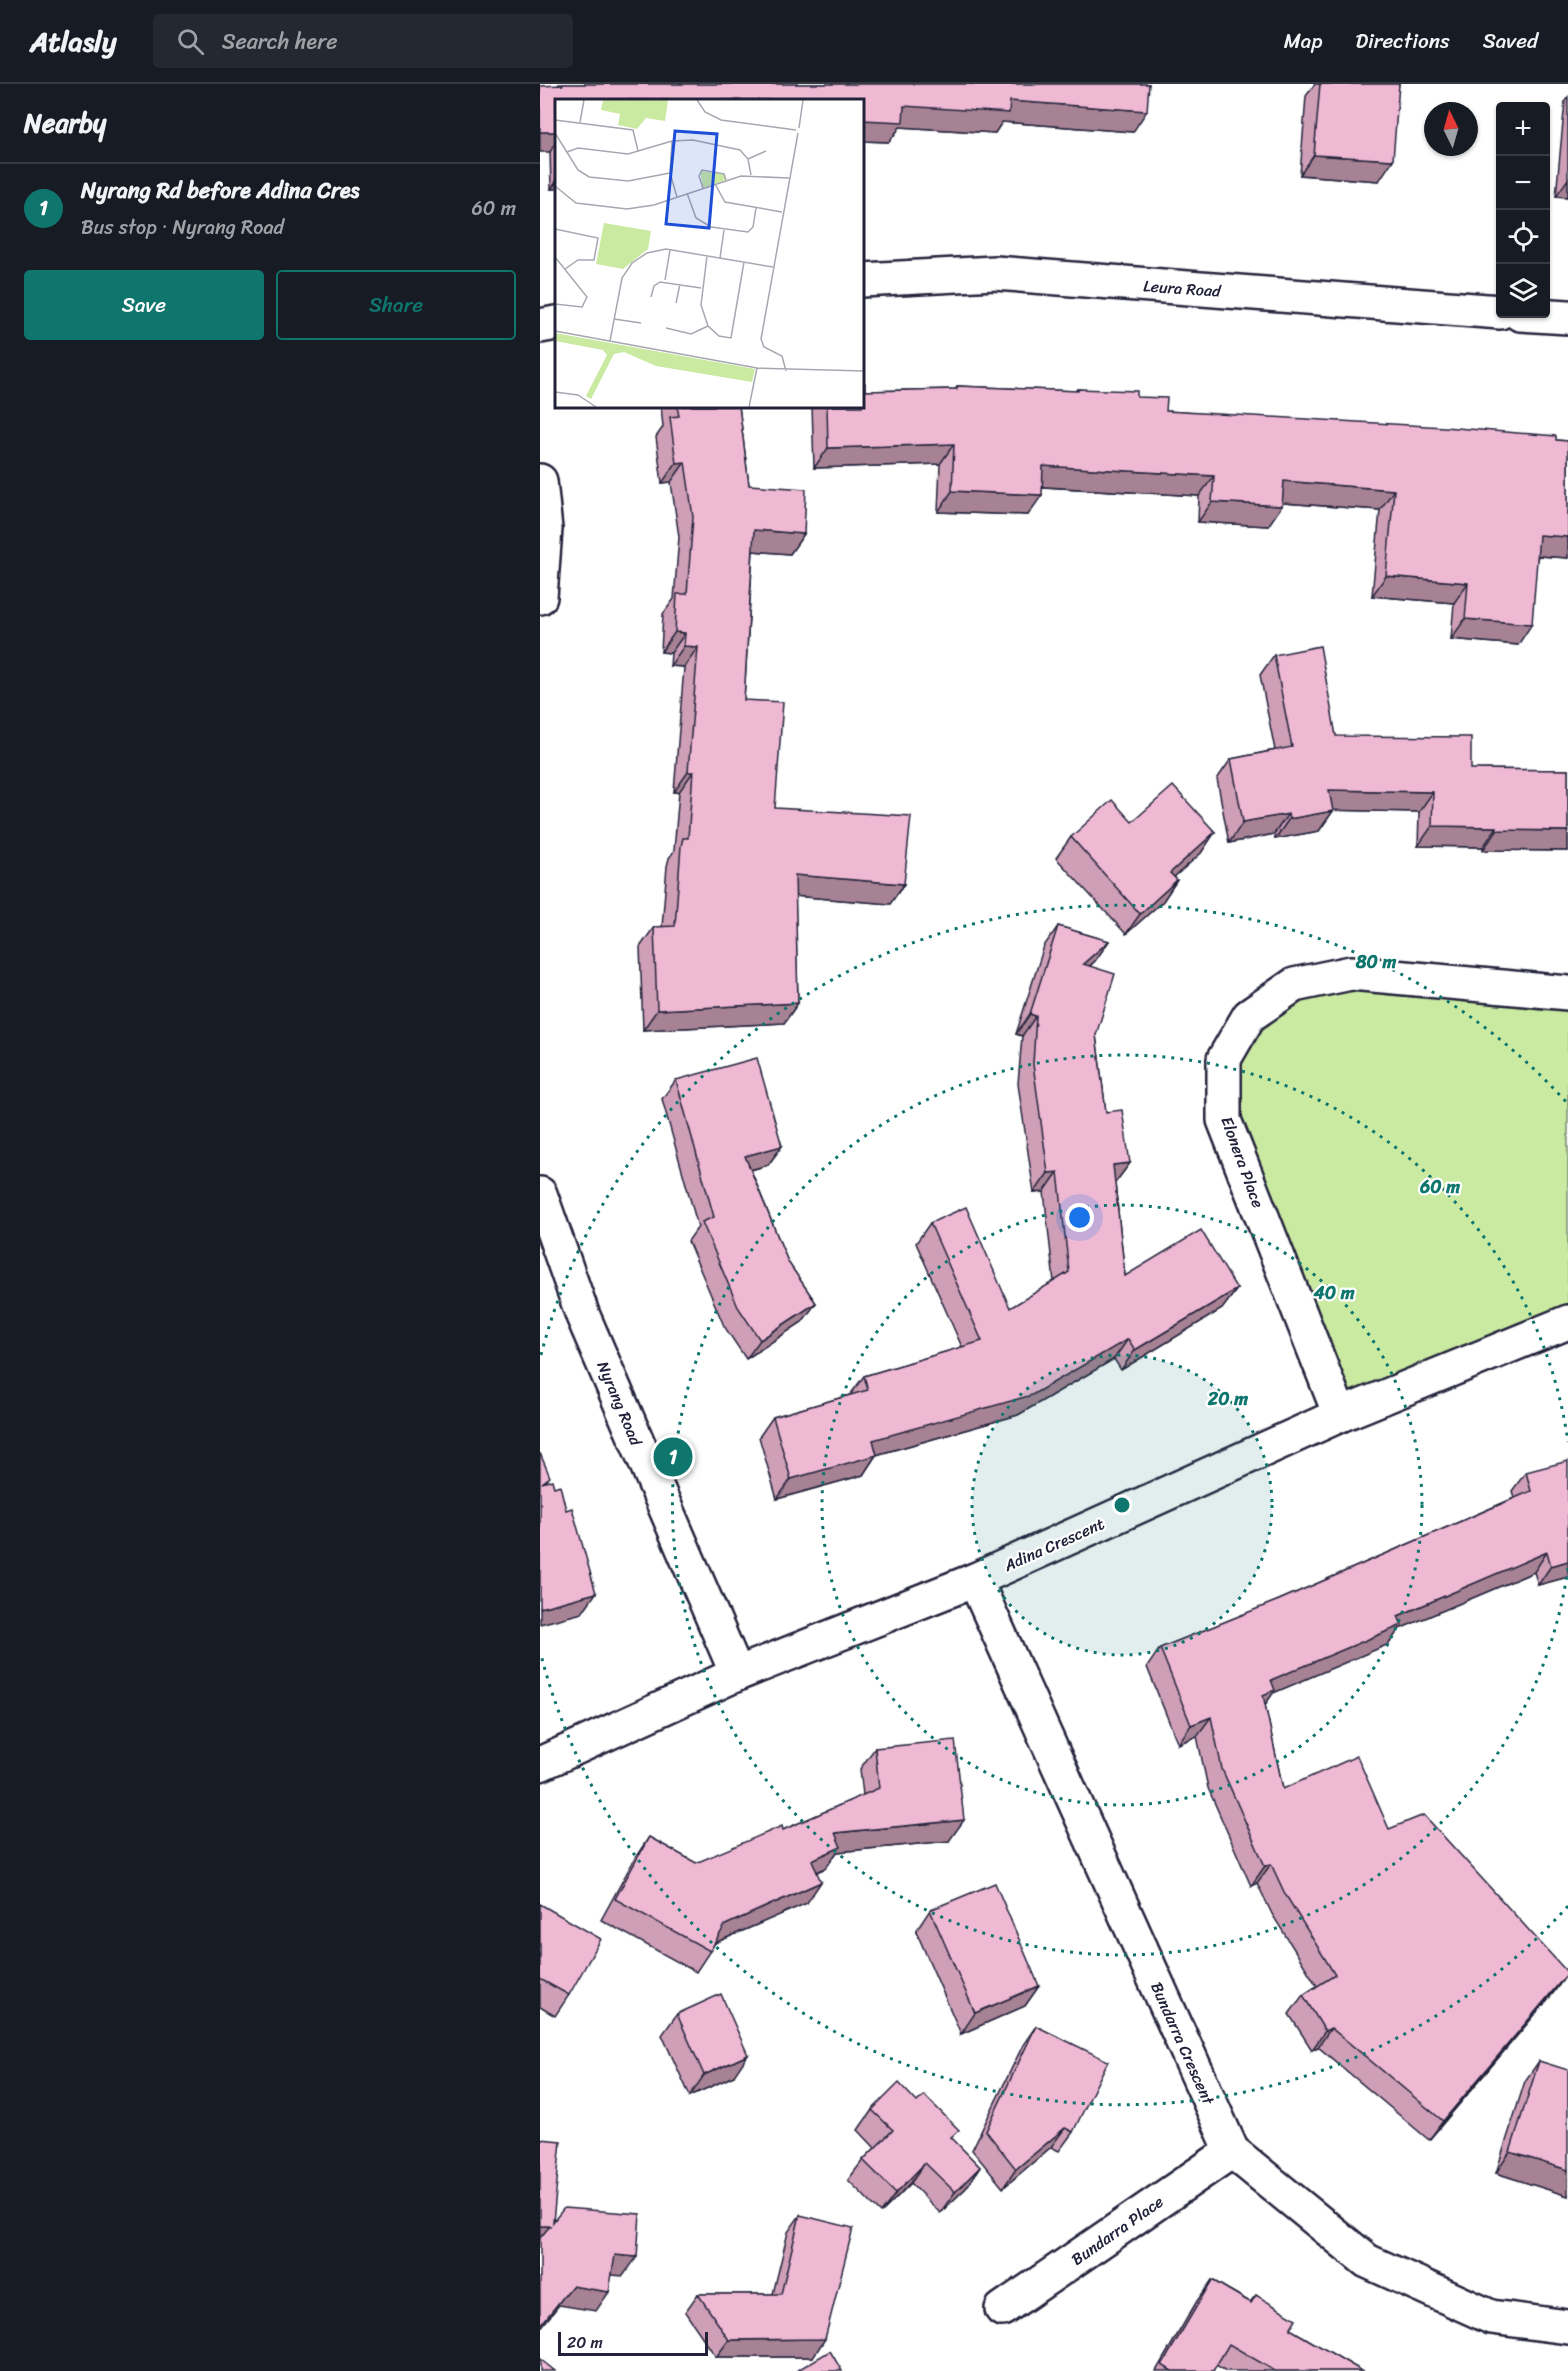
<!DOCTYPE html>
<meta charset="utf-8">
<style>
:root{--surface:#171b24;--page:#242831;--text:#f1f3f6;--muted:#9ea1a6;--line:#363941;--accent:#0f766e}
body{margin:0;font-family:Sriracha,sans-serif;background:var(--page);color:var(--text)}
.controls{position:absolute;right:18px;top:18px;display:grid;overflow:hidden;border-radius:6px;box-shadow:0 2px 4px #0004}
.controls button{width:54px;height:54px;display:grid;place-items:center;padding:0;border:0;border-bottom:2px solid var(--line);background:var(--surface);color:var(--text);font:30px sans-serif}
.compass{position:absolute;left:884px;top:18px;width:54px;height:54px;border-radius:50%;background:var(--surface);box-shadow:0 2px 4px #0004;rotate:355deg}
.scale{position:absolute;left:18px;bottom:15px;width:150px;box-sizing:border-box;padding-left:6px;border:3px solid #22223b;border-top:0;font-size:16px;line-height:21px;white-space:nowrap;color:#22223b;-webkit-text-stroke:4px #fff;paint-order:stroke}
.you{position:absolute;left:540px;top:1134px;width:21px;height:21px;margin:-15px;border:4px solid #fff;border-radius:50%;background:#1a73e8;box-shadow:0 0 0 9px #1a73e833}
.badge{display:grid;place-items:center;width:39px;height:39px;border-radius:50%;background:var(--accent);color:#fff;font-size:20px;font-weight:700}
.pin{position:absolute;translate:-50% -50%;border:3px solid #fff;box-shadow:0 2px 6px #0006}
.list{margin:0;padding:0;list-style:none}
h2{display:flex;justify-content:space-between;align-items:center;height:78px;margin:0;padding:0 24px;font-size:26px}
h2 small{font-size:20px;font-weight:400;color:var(--muted)}
.list li{display:grid;grid-template-columns:39px 1fr auto;gap:18px;align-items:center;box-sizing:border-box;height:90px;padding:0 24px;border-top:2px solid var(--line)}
.list b{display:block;font-size:22px;white-space:nowrap}
.list p{margin:0;font-size:20px;white-space:nowrap;color:var(--muted)}
.list em{font-size:20px;font-style:normal;color:var(--muted)}
.actions{display:flex;gap:12px;padding:18px 24px}
.actions a{flex:1;padding:14px 0;border:2px solid var(--accent);border-radius:6px;text-align:center;font-size:21px;color:var(--accent)}
.actions .main{background:var(--accent);color:#fff}
.icon{flex:none;width:33px;height:33px;fill:none;stroke:currentColor;stroke-width:2;stroke-linecap:round;stroke-linejoin:round}
.map{position:relative;flex:none;width:1028px;height:2287px;overflow:hidden}
header{display:flex;align-items:center;gap:36px;box-sizing:border-box;height:84px;padding:0 30px;background:var(--surface);border-bottom:2px solid var(--line)}
header strong{font-size:28px}
nav{display:flex;gap:33px;margin-inline-start:auto;font-size:21px}
.search{width:420px;height:54px;background:var(--page);display:flex;align-items:center;gap:15px;box-sizing:border-box;padding:0 21px;border-radius:6px;color:var(--muted);font-size:22px}
main{display:flex}
aside{flex:1;background:var(--surface)}
.map>svg:first-child{display:block}
.green{fill:#caeaa2;stroke:#76866e;stroke-width:1.5}
.lines{fill:none;stroke-linecap:round;stroke-linejoin:round}
.minor-casing{stroke:#22223b;stroke-width:38}
.tertiary-casing{stroke:#22223b;stroke-width:38}
.minor{stroke:#fff;stroke-width:33}
.tertiary{stroke:#fff;stroke-width:33}
.wall{fill:#ce9fb6;stroke:#22223b;stroke-width:1.5}
.shaded-wall{fill:#a78294;stroke:#22223b;stroke-width:1.5}
.building{fill:#efb9d4;stroke:#22223b;stroke-width:1.5}
.ring{fill:none;stroke:#0f766e;stroke-width:3;stroke-dasharray:3 6}
.labels{text-anchor:middle;stroke-width:4.5;stroke-linejoin:round;paint-order:stroke}
.street-label{font-size:16px;fill:#22223b;stroke:#fff}
.inset-road{fill:none;stroke:#a7a7b1;stroke-width:1.5}
.view{fill:#1d4ed8;fill-opacity:0.15;stroke:#1d4ed8;stroke-width:3}
.inset-edge{fill:none;stroke:#22223b;stroke-width:3}
.centre{fill:#0f766e;stroke:#fff;stroke-width:3}
.ring-label{font-size:18px;text-anchor:middle;font-weight:bold;fill:#0f766e;stroke:#fff;stroke-width:4.5;stroke-linejoin:round;paint-order:stroke}
</style>
<header>
<strong>Atlasly</strong>
<div class="search"><svg class="icon" aria-label="search" viewBox="0 0 24 24"><circle cx="10" cy="10" r="6"/><path d="M15 15l6 6"/></svg>Search here</div>
<nav><a>Map</a><a>Directions</a><a>Saved</a></nav>
</header>
<main>
<aside>
<h2>Nearby<small></small></h2>
<ul class="list">
<li><span class="badge">1</span><div><b>Nyrang Rd before Adina Cres</b><p>Bus stop · Nyrang Road</p></div><em>60 m</em></li>
</ul>
<div class="actions"><a class="main">Save</a><a>Share</a></div>
</aside>
<div class="map">
<svg width="1028" height="2287" viewBox="0 0 1028 2287">
<rect width="100%" height="100%" fill="#fff"/>
<filter id="ink" filterUnits="userSpaceOnUse"><feTurbulence type="fractalNoise" baseFrequency=".0167" numOctaves="2"/><feDisplacementMap in="SourceGraphic" scale="12" xChannelSelector="R" yChannelSelector="G"/><feConvolveMatrix kernelMatrix="1 2 1 2 8 2 1 2 1" color-interpolation-filters="sRGB"/></filter>
<g filter="url(#ink)">
<path class="green" d="M754,901l274,8v329l-228,93 -116,-295 17,-89z"/>
<g class="lines">
<g class="minor-casing">
<g id="minor">
<path d="M322,196l133,-7 505,39"/>
<path d="M980,230l48,3"/>
<path d="M0,242l16,-3"/>
<path d="M0,397l5,48 -5,68"/>
<path d="M0,1110l43,122 154,358"/>
<path d="M800,1331l-116,-295v-61l25,-43 45,-31 57,-12 217,20"/>
<path d="M435,1496l257,571 135,110 124,56 77,10"/>
<path d="M462,2225l230,-158"/>
</g>
</g>
<g class="tertiary-casing">
<path id="tertiary" d="M0,1680l197,-90 238,-94 365,-165 228,-93"/>
</g>
<use href="#minor" class="minor"/>
<use href="#tertiary" class="tertiary"/>
</g>
<g class="wall">
<path d="M19,0h590l-16,48 -131,-10 -7,11 -95,-6 -11,15 -27,-1v-41h-306v89h-5l-1,-37 8,-67z"/>
<path d="M775,0h84l-20,97 -79,-6 6,-79z"/>
<path d="M1028,13v100l-12,-1 9,-95z"/>
<path d="M417,302l119,5 2,-2 59,8 29,14 402,30v117l-30,-2 -20,89 -67,-6 3,-36 -82,-7 8,-86 -97,-7 -15,23 -70,-4 1,-26 -157,-9 -14,28 -90,-3 2,-48 -126,4 -2,-62h50l3,-15 90,-2z"/>
<path d="M121,322h78l10,79 55,49 -14,20 -37,-3 -9,149 31,108 129,76 -14,20 -95,-8 3,107 -14,20 -141,7 -3,-83 14,-20h8l5,-61 2,-8 5,-7 5,-59h-5l10,-125 -14,-1 1,-13 -10,-1 2,-38 11,-15 5,-62 -8,-55 -9,1 -6,-46 7,-10z"/>
<path d="M734,571l62,81 135,33 97,1v81l-85,-1v-3l-65,-1 1,-34 -86,-2v1l-14,20 -44,8 -1,-5 -45,9 -12,-64 14,-20 44,-9 -15,-75z"/>
<path d="M592,738l83,10 -14,21 -27,24 3,3 -14,21 -37,33 -70,-76 15,-21z"/>
<path d="M518,842l51,15 -14,20 -5,5 6,69 10,77 24,51 -15,20 10,93 112,13 -15,20 -101,61 -7,-11 -96,56 -142,40 -13,20 -86,24 -18,-62 14,-20 77,-22 14,-19 98,-29 -46,-104 14,-20 80,85 44,-26 -10,-90 -10,1 -16,-109 4,-48 -6,-2 28,-88z"/>
<path d="M136,996l106,66 -14,19 -17,5 37,92 28,41 -14,19 -56,37 -22,-33 -36,-85 10,-14 -36,-128z"/>
<path d="M986,1388l42,105 -30,8 -4,-13 -135,57 -10,15 -116,49 -8,12 18,84 106,40 165,163 -125,148 -111,-93 -6,3 -23,-36 14,-19 14,-9 -45,-72 -15,-31 -6,3 -43,-98 -11,-52 -19,8 -31,-77 13,-19 119,-48 235,-102 -2,-7z"/>
<path d="M335,1664l74,93 -112,11 -11,16 -9,4 -10,31 -92,40 -19,29 -95,-52 34,-62 14,-21 47,26 87,-33 80,-35 -3,-26z"/>
<path d="M0,1820l29,91 -14,21 -15,-9z"/>
<path d="M390,1826l109,76 -14,20 -64,28 -45,-103z"/>
<path d="M137,1930l57,62 -44,20 -28,-61z"/>
<path d="M496,1942l37,106 -14,19 -8,-4 -48,41 -31,-38 51,-105z"/>
<path d="M999,1977l29,135 -72,-23 29,-92z"/>
<path d="M332,2026l80,29 28,28 -14,21 -26,25 -29,-30 -30,30 -33,-33 15,-20 12,-12 -17,-18z"/>
<path d="M260,2131l13,142h-97l-31,-45 13,-18h75l15,-62z"/>
<path d="M672,2196l38,22 6,-7 34,34 72,42h-136l-10,-6 -3,6h-57l41,-70z"/>
</g>
<g class="shaded-wall">
<path d="M470,17l137,10 -14,21 -131,-10 -7,11 -95,-6 -11,15 -27,-1v-21l42,-14z"/>
<path d="M0,48h16v10l-6,10h-10z"/>
<path d="M774,71l79,5 -14,21 -79,-6z"/>
<path d="M1028,95v18l-12,-1z"/>
<path d="M16,98v7h-5z"/>
<path d="M414,360l-14,20 -126,4 14,-20z"/>
<path d="M145,378l-14,20 -9,1 14,-20z"/>
<path d="M503,382l171,10 -15,20 -170,-10z"/>
<path d="M744,397l110,9 -14,20 -110,-8z"/>
<path d="M412,407l90,4 -14,20 -90,-3z"/>
<path d="M672,418l70,4 -14,20 -70,-4z"/>
<path d="M214,446l50,4 -14,20 -50,-4z"/>
<path d="M999,451l29,2v21l-43,-3z"/>
<path d="M846,492l82,7 -14,20 -82,-7z"/>
<path d="M925,535l67,5 -14,21 -67,-6z"/>
<path d="M135,548l10,1 -14,20 -10,-1z"/>
<path d="M144,562l14,1 -14,20 -14,-1z"/>
<path d="M148,688h5l-14,20h-5z"/>
<path d="M789,706l104,2 -14,20 -104,-2z"/>
<path d="M793,727l-14,20 -44,8 14,-20z"/>
<path d="M748,730l-14,20 -45,9 14,-21z"/>
<path d="M892,742l65,1 -14,20 -65,-1z"/>
<path d="M957,746l71,1v20l-85,-1z"/>
<path d="M675,748l-14,21 -45,40 14,-20z"/>
<path d="M255,791l109,9 -14,20 -109,-9z"/>
<path d="M637,796l-14,21 -37,33 14,-20z"/>
<path d="M569,857l-14,20 -26,23 14,-20z"/>
<path d="M258,919l-14,20 -141,7 14,-20z"/>
<path d="M490,930l6,2 -14,20 -6,-2z"/>
<path d="M242,1062l-14,19 -37,10 14,-19z"/>
<path d="M590,1079l-15,20 -16,2 14,-20z"/>
<path d="M518,1088l-14,20 -10,1 14,-20z"/>
<path d="M697,1205l-15,20 -101,61 14,-20z"/>
<path d="M276,1219l-14,19 -56,37 14,-19z"/>
<path d="M588,1255l-14,20 -96,56 -142,40 -13,20 -86,24 14,-20 82,-39z"/>
<path d="M1007,1468l-13,20 -135,57 -10,15 -116,49 -11,16 -13,5 22,-34 127,-64z"/>
<path d="M1028,1477v16l-30,8 13,-19z"/>
<path d="M56,1509l-14,20 -42,11v-16z"/>
<path d="M671,1633l-14,19 -19,8 13,-19z"/>
<path d="M424,1736l-15,21 -112,11 -11,16 -29,12 15,-20 23,-27z"/>
<path d="M731,1780l-14,19 -6,3 14,-20z"/>
<path d="M281,1798l-14,21 -97,42 15,-20z"/>
<path d="M1028,1889l-14,19 -125,148 14,-19z"/>
<path d="M499,1902l-14,20 -64,28 14,-21z"/>
<path d="M791,1944l-13,19 -6,3 13,-19z"/>
<path d="M208,1971l-14,21 -44,20 14,-21z"/>
<path d="M525,2044l-14,19 -48,41 13,-19z"/>
<path d="M970,2068l58,18v26l-72,-23z"/>
<path d="M385,2079l-14,20 -30,30 15,-20z"/>
<path d="M440,2083l-14,21 -26,25 15,-21z"/>
<path d="M0,2142h10l-10,14z"/>
<path d="M75,2171l22,2 -14,19 -22,-2z"/>
<path d="M32,2202l37,6 -13,19 -37,-6 -19,24v-3z"/>
<path d="M285,2255l-12,18h-97l13,-17z"/>
</g>
<g class="building">
<path d="M23,0h586l-2,27 -137,-10 -1,12 -105,-7 -1,16 -41,-2v-20h-306v32h-16v-46l23,-1z"/>
<path d="M780,0h79l-6,76 -79,-5z"/>
<path d="M322,299h3v8l92,-2v-3l121,5v-2l59,2v6l30,1 -1,13 278,16 112,9v4l12,1v96l-29,-2 -7,89 -67,-5 3,-36 -82,-7 8,-86 -110,-9 -2,25 -70,-4 2,-26 -171,-10 -1,29 -90,-4 2,-47 -126,4 -1,-42h35z"/>
<path d="M137,322h62l10,79 57,4 -2,45 -50,-4 -10,170 39,2 -8,106 136,8 -7,68 -109,-9 3,128 -141,7 -3,-83 21,-1 6,-80 2,-8h5l5,-66h-5l10,-125 -14,-1 1,-13 -10,-1 2,-38h10l6,-77 -8,-55 -9,1 -6,-46 9,-1z"/>
<path d="M780,562l16,90 135,1v32l97,1v61l-71,-1v-3l-65,-1 1,-34 -104,-2 4,21 -44,8 -1,-5 -45,8 -12,-63 61,-12 -18,-92z"/>
<path d="M633,702l42,46 -45,41 7,7 -37,34 -69,-77 41,-37 20,22z"/>
<path d="M518,842l51,15 -26,23 32,10 -19,61 10,77 16,-2 8,53 -17,2 12,111 76,-46 36,59 -102,61 -7,-11 -96,56 -159,45 4,15 -86,24 -18,-62 95,-27 -4,-14 118,-35 -52,-118 36,-16 44,101 59,-36 -11,-100 -10,1 -15,-109 3,-48 -6,-2z"/>
<path d="M217,974l25,88 -37,10 43,106 28,41 -56,37 -22,-33 -36,-85 12,-5 -38,-137z"/>
<path d="M0,1369l10,24 -8,6 10,-3 2,7 6,-2 6,25 6,-2 24,85 -56,15z"/>
<path d="M1028,1377v100l-17,5 -4,-14 -149,64 4,9 -131,55 4,10 -12,5 20,94 74,-33 32,73 35,-14 144,158 -125,148 -112,-93 -6,3 -22,-36 32,-20 -50,-81 -14,-30 -6,2 -43,-97 -11,-52 -20,8 -31,-77 119,-48 252,-109 -5,-19z"/>
<path d="M415,1656l9,80 -129,13 6,14 -29,13 9,22 -96,43 -15,26 -95,-52 34,-62 47,26 86,-37 1,4 96,-42 -4,-40z"/>
<path d="M455,1799l44,103 -64,27 -45,-103z"/>
<path d="M0,1820l61,35 -32,56 -29,-16z"/>
<path d="M181,1910l27,61 -44,20 -27,-61z"/>
<path d="M496,1942l72,35 -35,71 -8,-4 -49,41 -30,-38z"/>
<path d="M999,1977l29,9v100l-58,-18z"/>
<path d="M359,1999l18,19 7,-7 35,35 -8,7 29,30 -25,25 -30,-29 -29,30 -33,-33 30,-30 -21,-20z"/>
<path d="M0,2055l21,2 -8,81 11,-14 76,6 -3,43 -22,-2 -6,37 -37,-6 -32,40v-88l10,-12h-10z"/>
<path d="M260,2131l53,13 -28,111 -96,1 -31,-46h83z"/>
<path d="M672,2196l39,23 5,-8 40,24 -6,10 72,42h-87l-46,-27 -16,27h-41l-10,-6z"/>
<path d="M290,2267l12,20h-46z"/>
<path d="M0,2275l15,12h-15z"/>
</g>
</g>
<circle cx="582" cy="1421" r="150" fill="#0f766e" fill-opacity=".12"/>
<g class="ring">
<circle cx="582" cy="1421" r="150"/>
<circle cx="582" cy="1421" r="300"/>
<path d="M1028 1484A450 450 0 1 1 1028 1358"/>
<path d="M1028 1822A600 600 0 0 1 1 1571M1 1271A600 600 0 0 1 1028 1020"/>
</g>
<g class="labels">
<g class="street-label">
<text transform="translate(642 204) rotate(4)" y="6">Leura Road</text>
<text transform="translate(703 1078) rotate(70)" y="6">Elonera Place</text>
<text transform="translate(80 1319) rotate(67)" y="6">Nyrang Road</text>
<text transform="translate(514 1460) rotate(-24)" y="6">Adina Crescent</text>
<text transform="translate(643 1959) rotate(66)" y="6">Bundarra Crescent</text>
<text transform="translate(577 2146) rotate(-35)" y="6">Bundarra Place</text>
</g>
</g>
<g transform="translate(15 15)">
<rect width="309" height="309" fill="#fff"/>
<path d="M48,1h65l-3,21 -19,-3 -9,11 -19,-4 2,-11 -19,-4zM145,72l24,3 2,6 -23,8zM49,124l47,8 -3,18 -25,20 -27,-5zM0,234l200,36 -3,13 -96,-16 -32,-14 -10,2 -23,45 -5,-3 21,-41 -4,-5 -48,-9z" fill="#caeaa2"/>
<path class="inset-road" d="M142,1l8,12 16,8 75,10M0,21l78,10 5,21M25,23l4,-22M244,29l4,-28M0,34l23,37 11,7 39,4 42,-8M117,42l-2,32 7,24M12,53l11,-4 50,6 44,-13 21,-1 47,10 8,9 3,16M193,60l18,-8M160,85l10,18 57,10M0,87l21,17 51,6 27,-4 87,-29 48,2M148,89l-4,-12 3,-6 22,4 2,6M132,94l9,25 15,9 37,5 5,-5 3,-19M0,130l43,9 -4,22h-16l-13,9M152,157l-6,49 7,21 11,10 12,2 13,-76M0,158l32,40 -5,10 -27,-3M165,159l4,-28M110,181l5,-30M96,198l3,-11 6,-4 41,6M121,204l4,-19M59,220l27,4M111,229l25,6 17,-8M0,232l202,37 107,3M55,242l12,-63 10,-15 15,-10 19,-4 107,18M231,272l-4,-15 -18,-9 -3,-8 37,-206M0,293l23,3 18,12M194,308l8,-39"/>
<path class="view" d="M120,32l42,3 -8,94 -43,-4z"/>
<rect width="309" height="309" class="inset-edge"/>
</g>
<circle cx="582" cy="1421" r="9" class="centre"/>
<g class="ring-label">
<text x="836" y="884">80 m</text>
<text x="900" y="1109">60 m</text>
<text x="794" y="1215">40 m</text>
<text x="688" y="1321">20 m</text>
</g>
</svg>
<div class="controls">
<button>+</button>
<button>−</button>
<button><svg class="icon" aria-label="locate" viewBox="0 0 24 24"><circle cx="12" cy="12" r="6"/><path d="M12 2v4M12 18v4M2 12h4M18 12h4"/></svg></button>
<button><svg class="icon" aria-label="layers" viewBox="0 0 24 24"><path d="M12 4l9 5-9 5-9-5zM3 14l9 5 9-5"/></svg></button>
</div>
<svg class="compass" viewBox="-18 -18 36 36"><path d="M0-13l5 13h-10z" fill="#e53935"/><path d="M0 13l5-13h-10z" fill="#9ea1a6"/></svg>
<div class="scale">20 m</div>
<div class="you"></div>
<div class="pin badge" style="left:133px;top:1373px">1</div>
</div>
</main>
